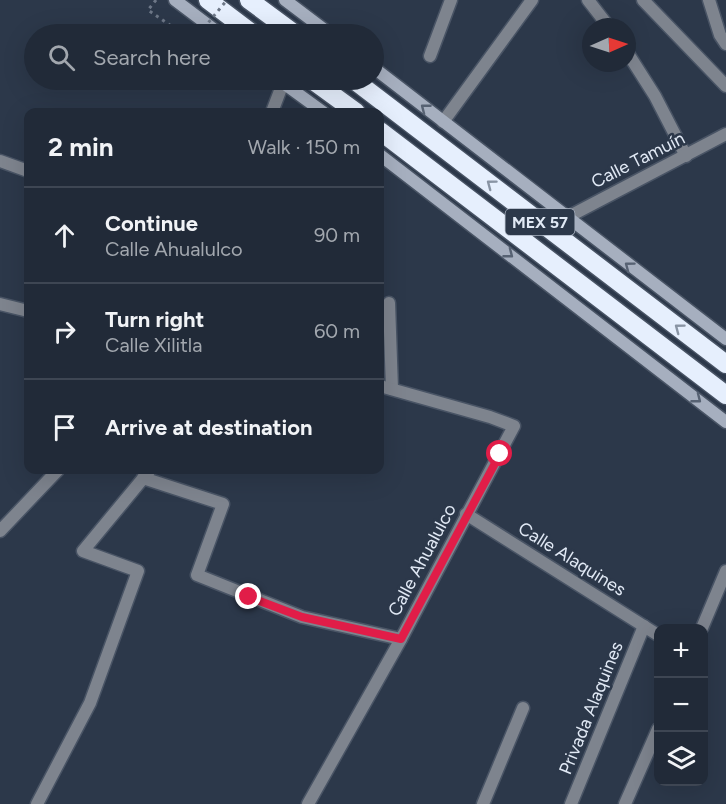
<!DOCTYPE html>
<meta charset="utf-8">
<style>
:root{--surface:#212a38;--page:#2d3643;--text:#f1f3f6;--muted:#a2a7ae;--line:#3e4653}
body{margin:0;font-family:Figtree,sans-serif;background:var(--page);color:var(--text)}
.controls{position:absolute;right:18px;bottom:18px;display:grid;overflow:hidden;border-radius:12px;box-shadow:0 6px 24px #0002}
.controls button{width:54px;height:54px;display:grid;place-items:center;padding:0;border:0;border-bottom:2px solid var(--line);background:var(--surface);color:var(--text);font:30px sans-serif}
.compass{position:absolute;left:582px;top:18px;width:54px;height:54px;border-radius:50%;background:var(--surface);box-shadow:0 6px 24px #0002;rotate:87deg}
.stop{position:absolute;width:18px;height:18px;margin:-14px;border:4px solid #e11d48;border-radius:50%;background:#fff}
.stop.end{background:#e11d48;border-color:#fff;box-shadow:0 2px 6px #0008}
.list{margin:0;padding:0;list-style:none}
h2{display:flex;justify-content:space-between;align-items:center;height:78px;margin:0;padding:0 24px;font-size:26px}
h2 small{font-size:20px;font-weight:400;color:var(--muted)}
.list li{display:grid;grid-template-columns:39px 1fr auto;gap:18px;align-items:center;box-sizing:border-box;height:96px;padding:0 24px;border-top:2px solid var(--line)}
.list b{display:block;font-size:22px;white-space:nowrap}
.list p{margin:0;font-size:20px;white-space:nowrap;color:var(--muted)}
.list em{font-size:20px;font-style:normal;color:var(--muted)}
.icon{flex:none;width:33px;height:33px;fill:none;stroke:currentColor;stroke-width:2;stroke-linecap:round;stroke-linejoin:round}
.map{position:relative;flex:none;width:726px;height:804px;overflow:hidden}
.search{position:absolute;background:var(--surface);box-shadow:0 6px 24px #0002;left:24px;top:24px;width:360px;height:66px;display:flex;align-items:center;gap:15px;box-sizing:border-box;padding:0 21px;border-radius:33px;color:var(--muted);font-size:22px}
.panel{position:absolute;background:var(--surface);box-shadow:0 6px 24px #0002;left:24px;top:108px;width:360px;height:366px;border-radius:12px}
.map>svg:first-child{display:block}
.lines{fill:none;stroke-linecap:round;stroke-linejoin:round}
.street-casing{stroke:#495465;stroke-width:15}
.secondary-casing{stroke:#495465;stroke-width:15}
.highway-casing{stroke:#495465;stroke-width:21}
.path{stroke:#6d7787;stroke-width:3;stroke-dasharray:3 4.5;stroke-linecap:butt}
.street{stroke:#7e848e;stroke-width:12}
.secondary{stroke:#a6afbf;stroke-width:12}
.highway{stroke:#e6effd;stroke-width:18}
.path-bridge{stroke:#6d7787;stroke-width:3;stroke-dasharray:3 4.5;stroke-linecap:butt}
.oneway{stroke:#576273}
.oneway2{stroke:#8994a4}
.route{stroke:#e11d48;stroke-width:8}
.labels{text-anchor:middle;stroke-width:5;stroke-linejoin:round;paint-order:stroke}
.shield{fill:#2c384a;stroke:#abb4c2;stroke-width:1.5}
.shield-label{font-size:16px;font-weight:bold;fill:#e1e9f5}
.street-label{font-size:18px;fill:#e1e9f5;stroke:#2c384a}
</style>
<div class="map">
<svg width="726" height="804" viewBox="0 0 726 804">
<rect width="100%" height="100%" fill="#2c384a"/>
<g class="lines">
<g class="street-casing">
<g id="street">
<path d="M588,0l21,27"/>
<path d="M643,0l83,86"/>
<path d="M709,0l11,35 6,9"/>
<path d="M627,52l28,44 31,60"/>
<path d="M430,56l21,-56"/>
<path d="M272,112l11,-29"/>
<path d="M443,122l89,-122"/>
<path d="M0,161l28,10"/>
<path d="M566,218l160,-84"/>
<path d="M389,303l3,86"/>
<path d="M0,304l28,7"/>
<path d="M143,478l80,26 -26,71 105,42 99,22"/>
<path d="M466,514l192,121"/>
<path d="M0,531l58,-61"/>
<path d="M702,628l24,-57"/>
<path d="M37,804l53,-101 48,-132 -55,-20 67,-81"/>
<path d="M308,804l93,-165 113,-213 -24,-9 -110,-31"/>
<path d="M483,804l40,-96"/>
<path d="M571,804l73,-178"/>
<path d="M625,804l33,-75"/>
</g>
</g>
<g class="secondary-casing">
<g id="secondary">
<path d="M175,0l45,34"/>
<path d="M285,0l45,34"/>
<path d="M374,68l352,271"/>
<path d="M279,80l44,32"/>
<path d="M380,155l346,267"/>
</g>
</g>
<g class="highway-casing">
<g id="highway">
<path d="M208,0l45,34"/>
<path d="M249,0l46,34"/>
<path d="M312,80l44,32"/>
<path d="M354,80l372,284"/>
<path d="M380,131l346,264"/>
</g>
</g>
<path class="path" d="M156,0l-8,10 35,24"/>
<use href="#street" class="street"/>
<use href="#secondary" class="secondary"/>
<use href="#highway" class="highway"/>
<path class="path-bridge" d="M199,34l28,-34"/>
</g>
<defs><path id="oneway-chevron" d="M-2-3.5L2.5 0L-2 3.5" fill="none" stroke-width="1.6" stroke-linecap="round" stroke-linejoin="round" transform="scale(1.5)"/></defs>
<g class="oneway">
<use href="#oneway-chevron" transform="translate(425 108) rotate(-142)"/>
<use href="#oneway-chevron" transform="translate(509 254) rotate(38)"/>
<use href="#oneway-chevron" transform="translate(629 266) rotate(-143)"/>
<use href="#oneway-chevron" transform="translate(697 399) rotate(38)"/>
</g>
<g class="oneway2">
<use href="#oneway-chevron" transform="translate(491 184) rotate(-143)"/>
<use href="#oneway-chevron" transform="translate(679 328) rotate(-143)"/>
</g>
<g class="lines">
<path class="route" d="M249,597l53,20 99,22 99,-185"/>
</g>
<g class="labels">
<rect class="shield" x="505.5" y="209" width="69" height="26" rx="4.5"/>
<g class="shield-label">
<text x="540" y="228">MEX 57</text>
</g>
<g class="street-label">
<text transform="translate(638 160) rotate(-27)" y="6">Calle Tamuín</text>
<text transform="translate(572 559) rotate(32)" y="6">Calle Alaquines</text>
<text transform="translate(422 560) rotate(-62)" y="6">Calle Ahualulco</text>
<text transform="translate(591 708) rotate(-68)" y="6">Privada Alaquines</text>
</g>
</g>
</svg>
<div class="controls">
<button>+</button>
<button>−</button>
<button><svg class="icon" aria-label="layers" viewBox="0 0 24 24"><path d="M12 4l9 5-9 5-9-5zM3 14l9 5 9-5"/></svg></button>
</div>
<svg class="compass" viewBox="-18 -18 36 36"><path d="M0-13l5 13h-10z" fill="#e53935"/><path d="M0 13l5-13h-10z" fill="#a2a7ae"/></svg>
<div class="stop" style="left:500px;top:454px"></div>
<div class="stop end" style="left:249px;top:597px"></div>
<div class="search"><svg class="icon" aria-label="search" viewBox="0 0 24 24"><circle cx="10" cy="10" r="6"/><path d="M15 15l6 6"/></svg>Search here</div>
<section class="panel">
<h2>2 min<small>Walk · 150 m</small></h2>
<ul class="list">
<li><svg class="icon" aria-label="ahead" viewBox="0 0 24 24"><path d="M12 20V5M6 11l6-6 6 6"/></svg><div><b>Continue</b><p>Calle Ahualulco</p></div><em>90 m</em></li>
<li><svg class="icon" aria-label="right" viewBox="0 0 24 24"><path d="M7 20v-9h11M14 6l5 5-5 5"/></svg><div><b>Turn right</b><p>Calle Xilitla</p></div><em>60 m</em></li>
<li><svg class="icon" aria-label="arrive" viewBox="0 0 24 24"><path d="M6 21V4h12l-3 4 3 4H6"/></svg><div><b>Arrive at destination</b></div></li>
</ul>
</section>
</div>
